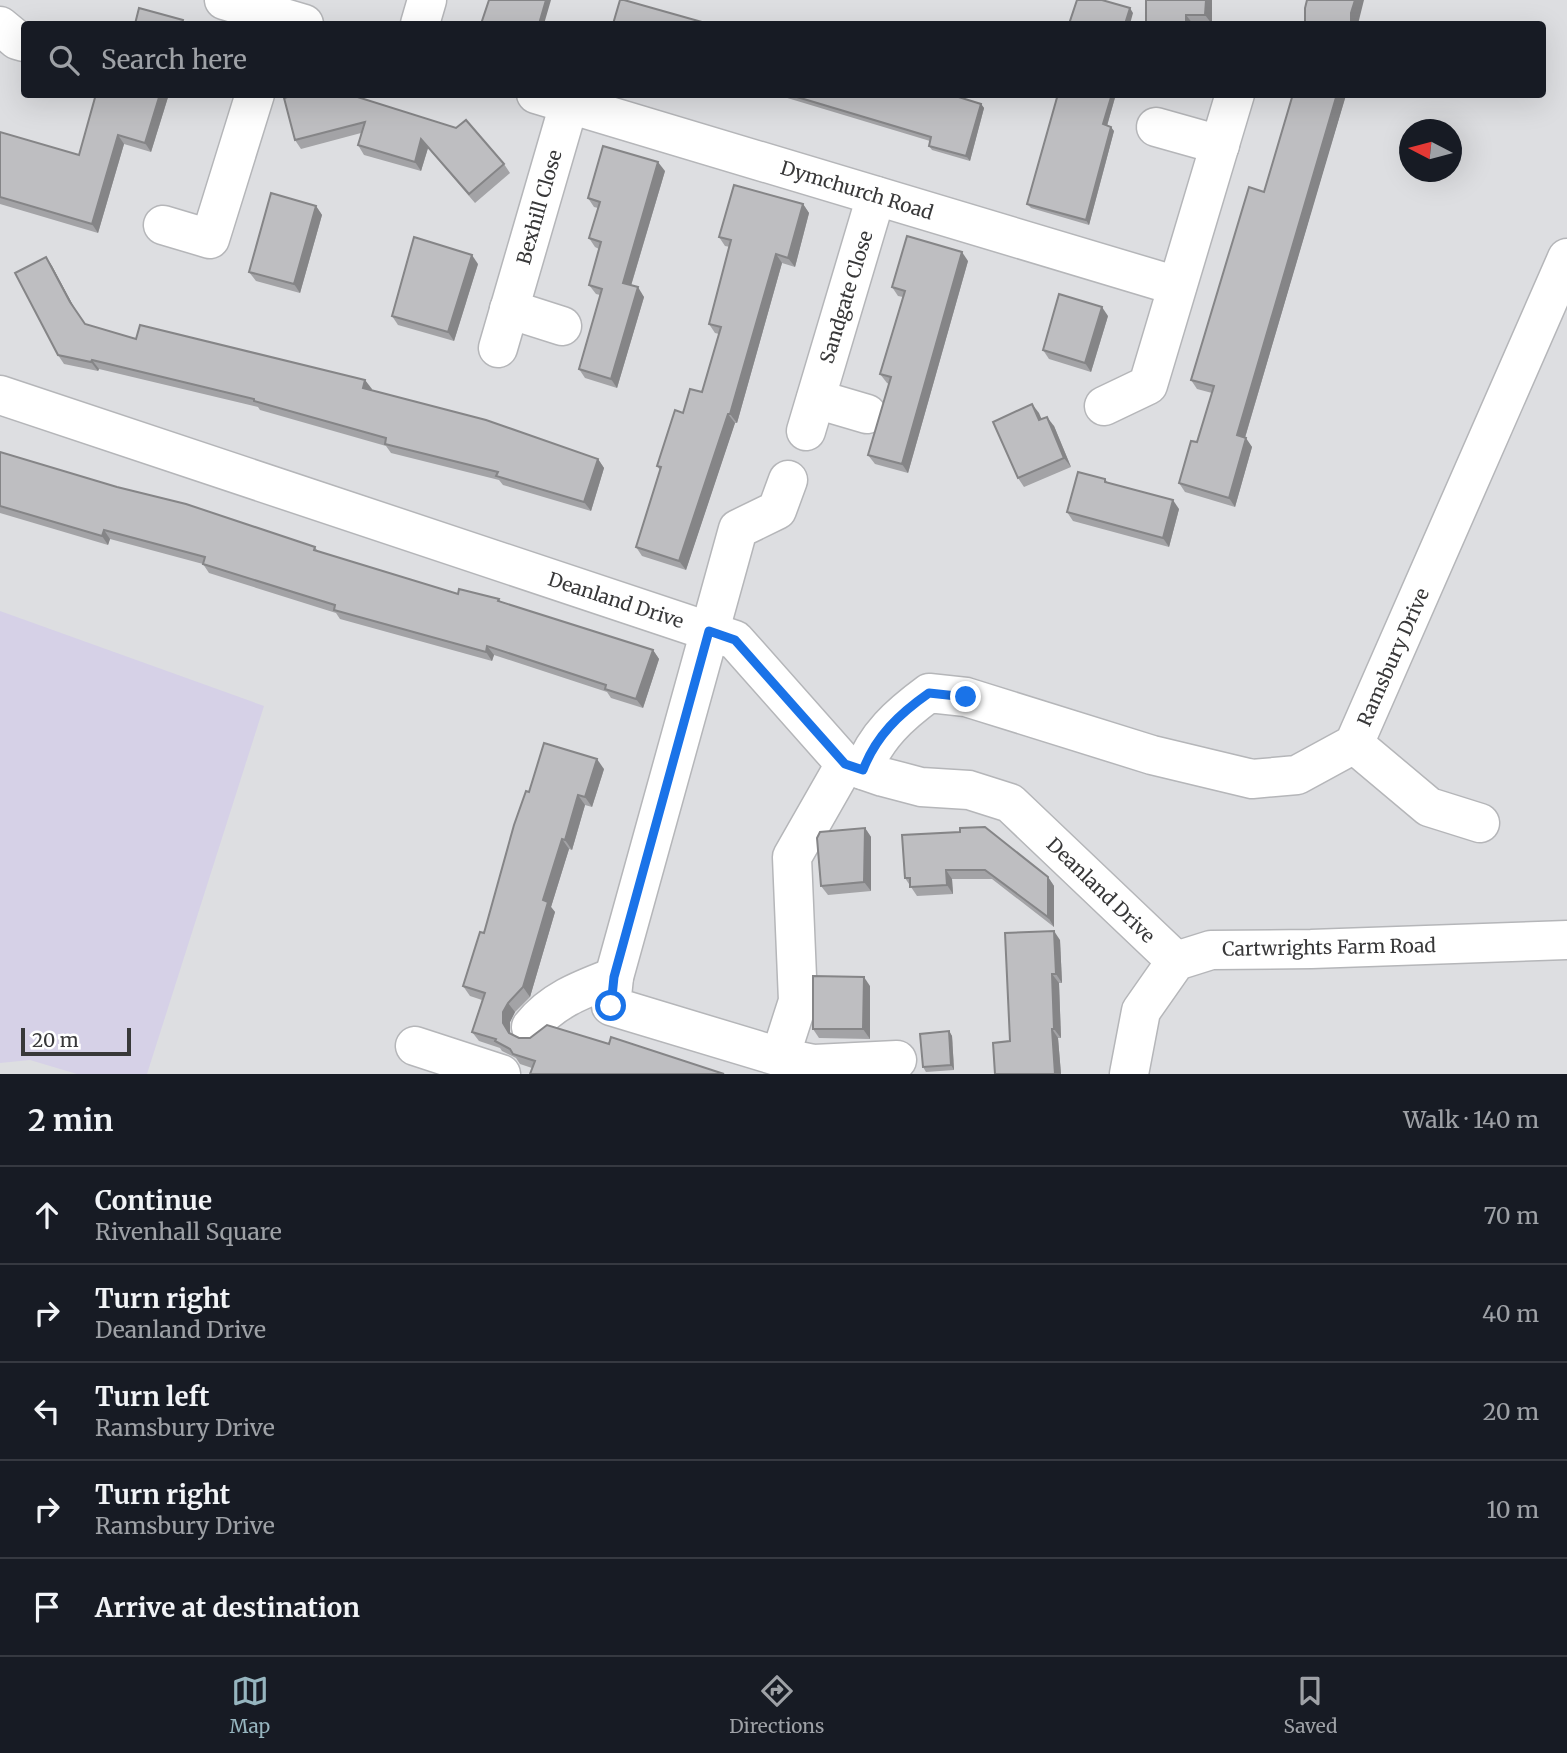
<!DOCTYPE html>
<meta charset="utf-8">
<style>
:root{--surface:#171b24;--page:#20242c;--text:#f1f3f6;--muted:#9ea1a6;--line:#363941;--accent:#96b5bf}
body{margin:0;font-family:Merriweather,serif;background:var(--page);color:var(--text)}
.compass{position:absolute;left:1399px;top:119px;width:63px;height:63px;border-radius:50%;background:var(--surface);box-shadow:0 7px 28px #0002;rotate:276deg}
.scale{position:absolute;left:21px;bottom:18px;width:110px;box-sizing:border-box;padding-left:7px;border:4px solid #383839;border-top:0;font-size:19px;line-height:24px;white-space:nowrap;color:#383839;-webkit-text-stroke:5px #fff;paint-order:stroke}
.stop{position:absolute;width:21px;height:21px;margin:-16px;border:5px solid #1a73e8;border-radius:50%;background:#fff}
.stop.end{background:#1a73e8;border-color:#fff;box-shadow:0 2px 7px #0008}
.list{margin:0;padding:0;list-style:none}
h2{display:flex;justify-content:space-between;align-items:center;height:91px;margin:0;padding:0 28px;font-size:30px}
h2 small{font-size:23px;font-weight:400;color:var(--muted)}
.list li{display:grid;grid-template-columns:46px 1fr auto;gap:21px;align-items:center;box-sizing:border-box;height:98px;padding:0 28px;border-top:2px solid var(--line)}
.list b{display:block;font-size:26px;white-space:nowrap}
.list p{margin:0;font-size:23px;white-space:nowrap;color:var(--muted)}
.list em{font-size:23px;font-style:normal;color:var(--muted)}
.icon{flex:none;width:38px;height:38px;fill:none;stroke:currentColor;stroke-width:2;stroke-linecap:round;stroke-linejoin:round}
.map{position:relative;flex:none;width:1567px;height:1074px;overflow:hidden}
.search{position:absolute;background:var(--surface);box-shadow:0 7px 28px #0002;left:21px;right:21px;top:21px;height:77px;display:flex;align-items:center;gap:18px;box-sizing:border-box;padding:0 24px;border-radius:7px;color:var(--muted);font-size:26px}
.sheet{height:581px;background:var(--surface)}
nav{display:flex;justify-content:space-around;align-items:center;box-sizing:border-box;height:98px;border-top:2px solid var(--line);background:var(--surface);font-size:19px;color:var(--muted)}
nav a{display:grid;justify-items:center;gap:4px}
nav .on{color:var(--accent)}
.map>svg:first-child{display:block}
.commercial{fill:#d6d1e7}
.lines{fill:none;stroke-linecap:round;stroke-linejoin:round}
.minor-casing{stroke:#b5b6b9;stroke-width:41}
.minor{stroke:#fff;stroke-width:38}
.wall{fill:#a3a3a6}
.shaded-wall{fill:#858587}
.building{fill:#bebec1;stroke:#858587;stroke-width:2}
.route{stroke:#1a73e8;stroke-width:9}
.labels{text-anchor:middle;stroke-width:5;stroke-linejoin:round;paint-order:stroke}
.street-label{font-size:19px;fill:#383839;stroke:#fff}
</style>
<div class="map">
<svg width="1567" height="1074" viewBox="0 0 1567 1074">
<rect width="100%" height="100%" fill="#dddee1"/>
<path class="commercial" d="M0,611l264,95 -117,368h-70l-47,-14 -30,3z"/>
<g class="lines">
<g class="minor-casing">
<g id="minor">
<path d="M224,0l80,24"/>
<path d="M420,24l7,-24"/>
<path d="M0,26l17,14 7,2"/>
<path d="M536,94l641,192"/>
<path d="M1156,127l64,18"/>
<path d="M163,225l47,14 45,-145"/>
<path d="M509,309l53,17"/>
<path d="M498,348l71,-244"/>
<path d="M0,395l735,245 110,124 38,13 38,10 48,3 41,13 166,158"/>
<path d="M816,399l51,15"/>
<path d="M1104,406l44,-21 87,-291"/>
<path d="M806,431l70,-235"/>
<path d="M788,480l-11,30 -39,19 -124,448 -3,29 169,51 18,-56 -6,-144 53,-93"/>
<path d="M1354,744l75,63 51,16"/>
<path d="M863,770c13,-34 36,-55 66,-77l37,4 186,58 100,24 45,-4 57,-31 213,-486"/>
<path d="M531,1027c21,-27 52,-38 83,-50"/>
<path d="M415,1046l86,28"/>
<path d="M780,1057l34,7 83,-4"/>
<path d="M1129,1074l12,-63 35,-50 35,-11 100,-1 256,-9"/>
</g>
</g>
<use href="#minor" class="minor"/>
</g>
<g class="wall">
<path d="M1212,0v24h-66z"/>
<path d="M96,94h73l-18,58 -27,-8 -26,89 -98,-29v-72l79,23z"/>
<path d="M774,94h175l32,10 3,4 -14,53 -38,-11 -3,-4 1,-5z"/>
<path d="M1058,94h58l-9,32 7,5 -25,94 -58,-17 -4,-4z"/>
<path d="M1293,94l65,1h-12l-22,73 -79,270 7,9 -17,60 -50,-15 -6,-9 18,-41 15,-49 -15,-4 -6,-9 73,-188z"/>
<path d="M284,98l220,66 6,9 -35,30 -47,-55 -7,23 -57,-16 -6,-10 3,-12 -60,16 -6,-9z"/>
<path d="M665,171l-34,115 13,11 -27,91 -32,-10 -6,-9 21,-74 -4,-1 -7,-9 10,-36 -4,-2 -6,-9 9,-30 -4,-1 -6,-9z"/>
<path d="M803,204l6,9 -14,54 -13,-4 -45,160h-2l-49,147 -44,-14 -6,-9 24,-77 -3,-4 26,-53 19,-21 17,-58 -4,-1 -6,-9 21,-77 -5,-1 -6,-9z"/>
<path d="M316,206l6,9 -22,78 -44,-12 -7,-9z"/>
<path d="M46,257l6,9 24,45 9,13 51,15 229,41 6,10 227,69 6,9 -13,43 -88,-26 -4,-5 -108,-27 -5,-7 -126,-36 -2,-3 -159,-38 -1,2 -34,-7 -6,-9z"/>
<path d="M968,261l-60,212 -33,-9 -7,-9 21,-71 -2,-1 -7,-9 23,-77 -5,-1 -6,-9z"/>
<path d="M478,264l-24,77 -56,-16 -6,-9z"/>
<path d="M1108,316l-17,56 -42,-13 -6,-9z"/>
<path d="M1032,404l9,15 13,7 17,41 -47,20 -6,-9z"/>
<path d="M0,452l315,95 3,5 140,42 41,5 2,3 152,48 6,9 -16,49 -32,-10 -4,-6 -113,-37 -2,6 -152,-42 -4,-6 -127,-40 -6,-9 -93,-25 -2,6 -108,-32z"/>
<path d="M1105,479l3,4 71,26 -10,38 -96,-26 -6,-9z"/>
<path d="M604,769l-12,38 -7,-2 -13,45 -3,-1 -18,58 4,5 -25,85 -15,15 -5,10v11l9,5 90,6 115,30 -192,-6 -12,-4 -4,-6 -14,-7 -2,-3 -21,-7 -7,-9 10,-32 -12,-4 -7,-10 21,-53 45,-141z"/>
<path d="M865,828l6,9v54l-43,4 -7,-9z"/>
<path d="M902,835l146,42 6,9v41l-62,-48h-40l1,15 -36,2 -12,-18z"/>
<path d="M1060,940l2,43h-3l2,55h-3l3,36h-66z"/>
<path d="M870,986v53l-51,-1 -6,-9z"/>
<path d="M949,1031l3,5 2,34 -28,2 -3,-5z"/>
</g>
<g class="shaded-wall">
<path d="M546,0h5l-7,24h-5z"/>
<path d="M1206,0h6v24l-7,-9z"/>
<path d="M1355,0h9l-6,24h-7v-11z"/>
<path d="M1130,8l3,5 -3,11h-5z"/>
<path d="M1186,15l7,9h-7z"/>
<path d="M160,94h9l-18,58 -6,-9z"/>
<path d="M1112,94h4l-10,35 -3,-5z"/>
<path d="M1337,94l9,1 -103,349 -6,-9z"/>
<path d="M981,104l3,4 -14,53 -4,-5z"/>
<path d="M1111,127l3,4 -25,94 -3,-5z"/>
<path d="M118,135l6,9 -26,89 -6,-9z"/>
<path d="M421,139l7,9 -7,23 -6,-9z"/>
<path d="M658,162l7,9 -36,121 -6,-9z"/>
<path d="M803,204l6,9 -14,54 -7,-9z"/>
<path d="M316,206l6,9 -22,78 -6,-9z"/>
<path d="M962,252l6,9 -60,212 -6,-9z"/>
<path d="M776,254l6,9 -45,160 -7,-9z"/>
<path d="M472,255l6,9 -24,77 -6,-9z"/>
<path d="M46,257l6,9 24,45 -6,-9z"/>
<path d="M638,287l6,10 -27,91 -6,-9z"/>
<path d="M1102,307l6,9 -17,56 -6,-9z"/>
<path d="M92,360l7,9 -1,2 -7,-9z"/>
<path d="M365,380l7,9 -3,8 -6,-9z"/>
<path d="M1032,404l7,9 7,16 -7,-9z"/>
<path d="M728,414l7,9 -49,147 -7,-9z"/>
<path d="M1047,417l7,9 17,41 -7,-9z"/>
<path d="M1246,438l6,9 -17,60 -6,-9z"/>
<path d="M598,459l6,9 -13,43 -7,-9z"/>
<path d="M1173,500l6,9 -10,38 -6,-9z"/>
<path d="M104,530l6,9 -2,6 -6,-9z"/>
<path d="M487,646l7,9 -2,6 -6,-9z"/>
<path d="M653,650l6,9 -16,49 -7,-9z"/>
<path d="M597,759l7,10 -12,38 -7,-10z"/>
<path d="M578,795l7,10 -13,45 -7,-10z"/>
<path d="M865,828l6,9v54l-7,-9z"/>
<path d="M562,839l7,10 -18,58 4,5 -25,85 -7,-10 20,-87z"/>
<path d="M946,870l6,9 1,15 -6,-9z"/>
<path d="M1048,877l6,9v41l-6,-10z"/>
<path d="M1054,931l6,9 2,43 -6,-9z"/>
<path d="M1052,974l7,9 2,55 -7,-9z"/>
<path d="M864,977l6,9v53l-7,-10z"/>
<path d="M508,1003l7,9 -5,10v11l6,10 -13,-20v-11z"/>
<path d="M1052,1029l6,9 3,36h-6z"/>
<path d="M949,1031l3,5 2,34 -3,-5z"/>
</g>
<g class="building">
<path d="M489,0h57l-7,24h-58z"/>
<path d="M620,0h4l85,24h-96z"/>
<path d="M1077,0h25l28,8 -5,16h-56z"/>
<path d="M1146,0h60l-1,15h-19v9h-40z"/>
<path d="M1307,0h48l-4,13v11h-46v-16z"/>
<path d="M139,8l44,12 -1,4h-47z"/>
<path d="M96,94h64l-15,49 -27,-8 -26,89 -92,-27v-65l79,23z"/>
<path d="M297,94h51l108,34 10,-8 38,44 -35,30 -48,-55 -6,23 -57,-17 7,-23 -70,18 -11,-42z"/>
<path d="M787,94h162l32,10 -15,52 -37,-10 2,-9z"/>
<path d="M1058,94h54l-9,30 8,3 -25,93 -59,-16z"/>
<path d="M1293,94h44l-100,341 9,3 -17,60 -50,-15 12,-42 6,1 17,-56 -23,-6 58,-193 15,5z"/>
<path d="M603,146l55,16 -35,121 15,4 -27,92 -32,-10 23,-80 -13,-4 12,-43 -12,-4 11,-36 -12,-4z"/>
<path d="M734,185l69,19 -15,54 -12,-4 -46,160h-2l-49,147 -43,-14 25,-80 -4,-1 18,-56 8,3 7,-24 12,3 19,-65 -12,-3 22,-84 -12,-3z"/>
<path d="M271,193l45,13 -22,78 -45,-12z"/>
<path d="M907,236l55,16 -60,212 -34,-9 23,-78 -11,-3 25,-83 -13,-4z"/>
<path d="M414,237l58,18 -24,77 -56,-16z"/>
<path d="M46,257l24,45 15,22 51,15 4,-14 225,55 -2,8 123,32 112,39 -14,43 -88,-26 2,-4 -113,-28 1,-6 -132,-37v-2l-162,-39 -1,2 -33,-7 -43,-82z"/>
<path d="M1059,294l43,13 -17,56 -42,-13z"/>
<path d="M1032,404l7,16 8,-3 17,41 -46,20 -25,-56z"/>
<path d="M0,452l117,35 69,17 129,43 -1,3 144,44 1,-5 40,10 -1,2 155,49 -17,49 -31,-10 1,-4 -119,-39 -1,6 -152,-42 1,-5 -132,-41 2,-7 -101,-27 -2,6 -102,-30z"/>
<path d="M1078,472l27,7v3l68,18 -10,38 -96,-26z"/>
<path d="M544,743l53,16 -12,38 -7,-2 -13,45 -3,-1 -19,61 5,2 -25,85 -15,16 -5,9v11l6,10 10,5h11l17,-13 62,19 2,-7 113,37h-194l5,-13 -22,-7 -3,-5 -15,-8 1,-2 -24,-7 13,-39 -22,-7 17,-54 4,1 30,-108 12,-34 3,1z"/>
<path d="M985,827l63,50v40l-63,-47h-39l1,15 -37,2v-9h-5l-3,-43 58,-3v-4z"/>
<path d="M865,828l-1,54 -43,4 -4,-48 3,-6z"/>
<path d="M1054,931l2,43h-4l2,55h-2l3,45h-60l-2,-31 17,-2 -5,-108z"/>
<path d="M813,976l51,1 -1,52h-50z"/>
<path d="M949,1031l2,34 -28,2 -3,-33z"/>
</g>
<g class="lines">
<path class="route" d="M611,1006l3,-29 95,-346 26,9 110,124 18,6c13,-34 36,-56 66,-77l37,4"/>
</g>
<g class="labels">
<g class="street-label">
<text transform="translate(857 190) rotate(17)" y="7">Dymchurch Road</text>
<text transform="translate(539 207) rotate(-74)" y="7">Bexhill Close</text>
<text transform="translate(846 297) rotate(-73)" y="7">Sandgate Close</text>
<text transform="translate(616 600) rotate(18)" y="7">Deanland Drive</text>
<text transform="translate(1393 657) rotate(-66)" y="7">Ramsbury Drive</text>
<text transform="translate(1101 890) rotate(44)" y="7">Deanland Drive</text>
<text transform="translate(1329 947) rotate(-1)" y="7">Cartwrights Farm Road</text>
</g>
</g>
</svg>
<svg class="compass" viewBox="-18 -18 36 36"><path d="M0-13l5 13h-10z" fill="#e53935"/><path d="M0 13l5-13h-10z" fill="#9ea1a6"/></svg>
<div class="scale">20 m</div>
<div class="stop" style="left:611px;top:1006px"></div>
<div class="stop end" style="left:966px;top:697px"></div>
<div class="search"><svg class="icon" aria-label="search" viewBox="0 0 24 24"><circle cx="10" cy="10" r="6"/><path d="M15 15l6 6"/></svg>Search here</div>
</div>
<section class="sheet">
<h2>2 min<small>Walk · 140 m</small></h2>
<ul class="list">
<li><svg class="icon" aria-label="ahead" viewBox="0 0 24 24"><path d="M12 20V5M6 11l6-6 6 6"/></svg><div><b>Continue</b><p>Rivenhall Square</p></div><em>70 m</em></li>
<li><svg class="icon" aria-label="right" viewBox="0 0 24 24"><path d="M7 20v-9h11M14 6l5 5-5 5"/></svg><div><b>Turn right</b><p>Deanland Drive</p></div><em>40 m</em></li>
<li><svg class="icon" aria-label="left" viewBox="0 0 24 24"><path d="M17 20v-9H6M10 6l-5 5 5 5"/></svg><div><b>Turn left</b><p>Ramsbury Drive</p></div><em>20 m</em></li>
<li><svg class="icon" aria-label="right" viewBox="0 0 24 24"><path d="M7 20v-9h11M14 6l5 5-5 5"/></svg><div><b>Turn right</b><p>Ramsbury Drive</p></div><em>10 m</em></li>
<li><svg class="icon" aria-label="arrive" viewBox="0 0 24 24"><path d="M6 21V4h12l-3 4 3 4H6"/></svg><div><b>Arrive at destination</b></div></li>
</ul>
</section>
<nav>
<a class="on"><svg class="icon" aria-label="map" viewBox="0 0 24 24"><path d="M3 6l6-2 6 2 6-2v14l-6 2-6-2-6 2zM9 4v14M15 6v14"/></svg>Map</a>
<a><svg class="icon" aria-label="directions" viewBox="0 0 24 24"><path d="M12 3l9 9-9 9-9-9zM9 14v-3h6M13 9l2 2-2 2"/></svg>Directions</a>
<a><svg class="icon" aria-label="saved" viewBox="0 0 24 24"><path d="M7 4h10v16l-5-4-5 4z"/></svg>Saved</a>
</nav>
